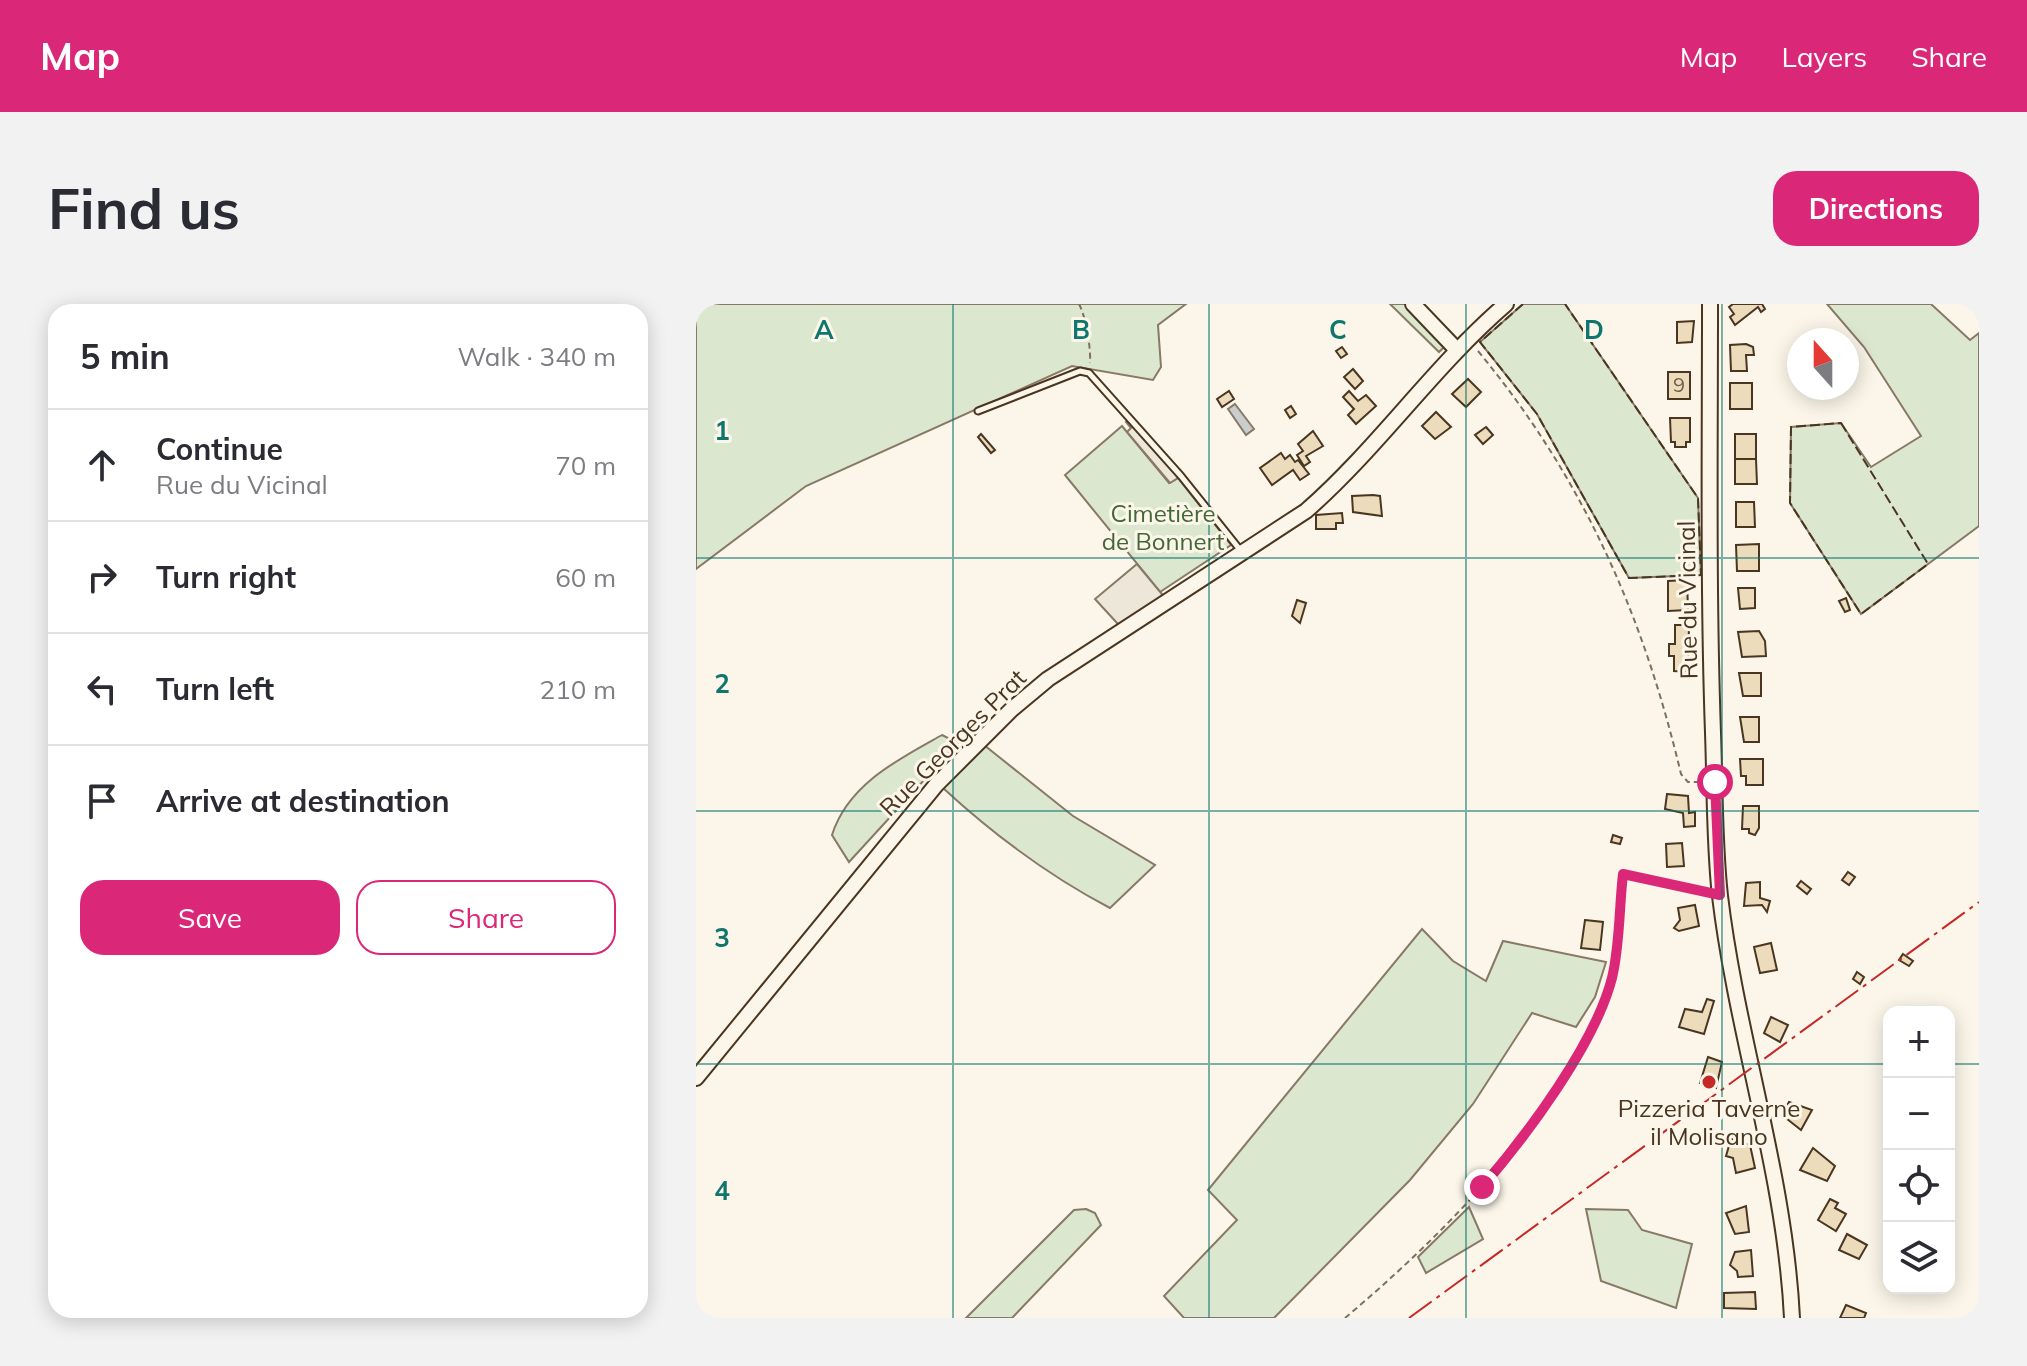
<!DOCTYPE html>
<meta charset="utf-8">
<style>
:root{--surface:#fff;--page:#f2f2f3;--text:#2b2b33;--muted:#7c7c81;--line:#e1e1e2;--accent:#db2777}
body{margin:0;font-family:Mulish,sans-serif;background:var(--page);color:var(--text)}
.controls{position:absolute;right:24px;bottom:24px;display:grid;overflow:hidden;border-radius:16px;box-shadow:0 4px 20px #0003}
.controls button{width:72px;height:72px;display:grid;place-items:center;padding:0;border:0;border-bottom:2px solid var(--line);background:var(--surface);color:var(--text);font:40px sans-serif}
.compass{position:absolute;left:1091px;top:24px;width:72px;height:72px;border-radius:50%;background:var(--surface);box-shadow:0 4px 20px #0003;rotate:339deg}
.stop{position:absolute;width:24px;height:24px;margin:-18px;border:6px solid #db2777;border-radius:50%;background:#fff}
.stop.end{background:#db2777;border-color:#fff;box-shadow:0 2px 8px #0008}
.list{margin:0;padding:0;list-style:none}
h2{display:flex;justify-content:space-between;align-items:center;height:104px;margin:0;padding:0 32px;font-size:34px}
h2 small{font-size:26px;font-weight:400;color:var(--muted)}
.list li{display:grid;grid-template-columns:52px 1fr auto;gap:24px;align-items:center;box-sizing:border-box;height:112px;padding:0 32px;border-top:2px solid var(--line)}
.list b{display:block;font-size:30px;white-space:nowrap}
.list p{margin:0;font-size:26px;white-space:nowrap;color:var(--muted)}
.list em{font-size:26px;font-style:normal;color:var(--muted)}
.actions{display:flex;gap:16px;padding:24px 32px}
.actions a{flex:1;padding:18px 0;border:2px solid var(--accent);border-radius:24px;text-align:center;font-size:28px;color:var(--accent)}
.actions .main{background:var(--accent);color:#fff}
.icon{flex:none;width:44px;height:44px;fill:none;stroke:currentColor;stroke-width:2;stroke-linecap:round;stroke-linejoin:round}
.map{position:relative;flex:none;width:1283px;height:1014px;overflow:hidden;border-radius:24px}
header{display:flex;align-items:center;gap:48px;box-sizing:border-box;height:112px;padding:0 40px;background:var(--accent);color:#fff}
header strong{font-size:38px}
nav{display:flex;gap:44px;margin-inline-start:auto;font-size:28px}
.intro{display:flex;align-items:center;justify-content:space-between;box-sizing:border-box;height:192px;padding:0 48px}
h1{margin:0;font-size:56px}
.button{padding:20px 36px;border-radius:24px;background:var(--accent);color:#fff;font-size:28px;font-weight:700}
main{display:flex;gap:48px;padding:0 48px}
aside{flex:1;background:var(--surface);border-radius:24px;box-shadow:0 4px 20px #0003}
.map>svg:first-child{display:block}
.green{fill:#dce7d0;stroke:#887966;stroke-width:2}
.parking{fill:#ede7d9;stroke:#887966;stroke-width:2}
.water{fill:#c9cecd;stroke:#887966;stroke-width:2}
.building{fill:#ecdcbc;stroke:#4a3520;stroke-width:2}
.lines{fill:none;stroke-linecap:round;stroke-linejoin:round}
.lane-casing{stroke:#4a3520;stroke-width:9}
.secondary-casing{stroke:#4a3520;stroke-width:18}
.path{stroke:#7f6f5c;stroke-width:2;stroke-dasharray:6 4;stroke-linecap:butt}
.lane{stroke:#fbf6e9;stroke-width:5}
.secondary{stroke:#fbf6e9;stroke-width:14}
.fence{stroke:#4a3520;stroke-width:2;stroke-dasharray:10 4;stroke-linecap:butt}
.power{stroke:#c62828;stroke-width:2;stroke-dasharray:28 6 4 6;stroke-linecap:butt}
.route{stroke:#db2777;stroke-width:10}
.grid{fill:none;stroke:#0f766e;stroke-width:2;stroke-opacity:0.55}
.poi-dot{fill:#c62828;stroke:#fbf6e9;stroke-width:3}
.labels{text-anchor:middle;stroke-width:6;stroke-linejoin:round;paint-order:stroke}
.number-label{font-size:20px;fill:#725f47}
.park-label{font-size:24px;fill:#436837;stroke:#fbf6e9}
.street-label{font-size:24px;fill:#4a3520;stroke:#fbf6e9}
.poi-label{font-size:24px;fill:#4a3520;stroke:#fbf6e9}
.grid-label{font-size:26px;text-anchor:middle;font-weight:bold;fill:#0f766e;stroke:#fbf6e9;stroke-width:6;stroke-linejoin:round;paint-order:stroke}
</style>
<header>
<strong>Map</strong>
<nav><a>Map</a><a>Layers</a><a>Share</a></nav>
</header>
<div class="intro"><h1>Find us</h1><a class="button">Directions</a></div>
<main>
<aside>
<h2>5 min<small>Walk · 340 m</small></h2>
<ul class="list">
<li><svg class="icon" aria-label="ahead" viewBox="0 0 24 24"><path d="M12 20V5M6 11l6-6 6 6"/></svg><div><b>Continue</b><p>Rue du Vicinal</p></div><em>70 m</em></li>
<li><svg class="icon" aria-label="right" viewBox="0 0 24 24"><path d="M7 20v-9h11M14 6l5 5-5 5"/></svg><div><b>Turn right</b></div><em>60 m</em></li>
<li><svg class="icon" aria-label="left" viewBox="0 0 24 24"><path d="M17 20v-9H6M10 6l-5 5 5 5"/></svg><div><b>Turn left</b></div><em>210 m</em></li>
<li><svg class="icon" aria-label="arrive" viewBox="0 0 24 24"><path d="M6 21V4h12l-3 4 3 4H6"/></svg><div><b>Arrive at destination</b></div></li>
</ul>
<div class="actions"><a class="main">Save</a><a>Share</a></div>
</aside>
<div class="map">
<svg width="1283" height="1014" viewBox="0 0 1283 1014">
<rect width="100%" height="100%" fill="#fbf6e9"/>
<g class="green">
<path d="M0,0h490l-28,21 3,42 -8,13 -81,-14 -266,120 -110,83z"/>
<path d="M694,0h23l36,38 -10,10z"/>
<path d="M827,0h42l133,194 3,77 -72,3 -92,-164 -57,-72z"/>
<path d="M1131,0h104l39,36 9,-7v193l-118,88 -71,-111 1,-76 50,-4 30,44 50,-31 -57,-89z"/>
<path d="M426,122l47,57 9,-5 53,67 -71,47 -95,-117z"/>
<path d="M246,431l16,8 -109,119 -17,-27c16,-51 67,-76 110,-100z"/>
<path d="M288,441l89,71 82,49 -45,43c-61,-32 -116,-73 -167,-120z"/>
<path d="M726,625l31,32 33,20 17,-40 103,21 -11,35 -19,30 -44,-14 -59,91 -63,76 -136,138h-90l-20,-22 73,-76 -29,-30z"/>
<path d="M773,903l14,32 -57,34 -8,-16z"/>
<path d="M390,905l9,4 6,12 -89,93h-46l108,-108z"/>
<path d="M890,905l42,1 14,20 50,14 -16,64 -75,-27z"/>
</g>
<g class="parking">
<path d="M436,114l49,58 -11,7 -43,-51 4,-4 -5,-6z"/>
<path d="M441,260l29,35 -49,31v-7l-22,-24z"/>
</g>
<path class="water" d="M539,100l19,25 -8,6 -18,-26z"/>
<g class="building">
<path d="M1037,0h29l3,5 -4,3 -3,-5 -23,18 -5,-8 4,-3 -5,-7z"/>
<path d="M998,17l-2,21 -15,1v-21z"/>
<path d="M1050,40l7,3 1,8h-8l1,16h-16l-1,-26z"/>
<path d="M646,43l5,7 -6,4 -5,-7z"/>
<path d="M657,65l10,12 -8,8 -11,-12z"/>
<rect x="972" y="68" width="22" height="27"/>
<path d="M772,75l13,13 -15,15 -14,-13z"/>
<rect x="1034" y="79" width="22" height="26"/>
<path d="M533,87l5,8 -12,8 -5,-8z"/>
<path d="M653,87l9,10 8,-6 10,11 -20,18 -8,-9 6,-6 -11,-12z"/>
<path d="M595,102l5,8 -6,4 -5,-8z"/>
<path d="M740,108l15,15 -16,12 -13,-13z"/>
<path d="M974,114h20v24h-4v5h-11v-5h-4z"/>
<path d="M790,123l7,8 -10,9 -8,-9z"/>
<path d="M617,127l10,15 -17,10 4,6 -6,4 -7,-11 6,-4 -5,-7z"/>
<path d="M285,130l14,16 -4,3 -13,-16z"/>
<rect x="1039" y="130" width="21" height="25"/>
<path d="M585,149l4,6 5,-4 5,7 3,-2 11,14 -9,6 -7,-10 -21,15 -12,-17z"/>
<path d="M1039,155h21l1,25h-22z"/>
<path d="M677,191l7,1 2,20 -29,-4 -1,-16z"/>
<path d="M1040,198h18l1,25h-19z"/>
<path d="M646,209l1,10h-7v6h-20v-14z"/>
<path d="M1063,240v27h-22l-1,-26z"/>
<path d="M991,276l1,30 -20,1v-30z"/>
<path d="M1042,284h17v20l-15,1z"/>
<path d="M1150,294l4,12 -5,2 -6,-11z"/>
<path d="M601,296l9,3 -6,20 -8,-7z"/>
<path d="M979,321h14l-1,47 -14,-1v-15h-5v-12h6z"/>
<path d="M1063,327l6,10 1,15 -24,1 -4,-25z"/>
<path d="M1043,369h22v23h-18z"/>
<path d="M1044,413h19v25h-15z"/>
<path d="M1044,455h23v26h-17v-9h-5z"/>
<path d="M971,490l21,2 1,17 6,-1v14l-11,1 -1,-14 -18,-4z"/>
<path d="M1047,502h16v22l-4,7 -6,-2v-4h-7z"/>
<path d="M917,531l9,3 -2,6 -9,-2z"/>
<path d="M986,539l2,23 -17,1 -1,-23z"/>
<path d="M1152,568l7,5 -6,8 -7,-5z"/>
<path d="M1105,577l10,8 -4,5 -10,-8z"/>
<path d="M1064,578v16l10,3 -3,11 -5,-7 -18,1 2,-23z"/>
<path d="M999,601l4,21 -20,5 -5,-3 6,-8 -2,-12z"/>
<path d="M889,616l18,2 -3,28 -19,-2z"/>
<path d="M1075,639l6,27 -17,3 -6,-26z"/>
<path d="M1207,650l10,7 -4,5 -10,-6z"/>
<path d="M1161,668l7,5 -4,7 -7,-5z"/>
<path d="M1011,695l7,2 -10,33 -25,-7 6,-18 17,3z"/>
<path d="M1075,713l17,8 -8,17 -16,-9z"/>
<path d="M1012,753l14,5 -6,26 -16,-5z"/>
<path d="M1093,798l23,8 -11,20 -19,-15z"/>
<path d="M1035,835l19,6 5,23 -19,5 -3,-15 -7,-2z"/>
<path d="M1117,844l22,18 -8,15 -27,-11z"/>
<path d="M1134,895l8,4 -3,5 11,6 -10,17 -18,-11z"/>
<path d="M1050,902l3,26 -14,2 -9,-21z"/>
<path d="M1151,930l20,11 -8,14 -20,-9z"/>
<path d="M1055,946l2,26 -15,1 -1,-6 -7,-6 5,-13z"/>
<path d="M1059,988l1,17 -32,-1v-15z"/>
<path d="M1150,1001l20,8 -2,5h-24z"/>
</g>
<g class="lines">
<g class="lane-casing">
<path id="lane" d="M282,107l102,-40 9,2 92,103 60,75"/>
</g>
<g class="secondary-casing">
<g id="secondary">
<path d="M717,0l43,45"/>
<path d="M1014,0c0,143 -2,286 3,429 2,54 1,109 7,163 17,142 65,278 72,422"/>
<path d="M0,774l240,-293 76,-76 36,-30 258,-168c73,-64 126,-143 200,-207"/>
</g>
</g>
<g class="path">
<path d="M383,0c7,13 12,44 11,59"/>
<path d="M782,47c105,127 165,263 203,423l7,8h13"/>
<path d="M649,1014c102,-86 222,-207 265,-336 12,-33 9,-74 13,-108l82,18"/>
</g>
<use href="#lane" class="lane"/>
<use href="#secondary" class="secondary"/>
<g class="fence">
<path d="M827,0l-43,38 57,72 92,164 72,-3 -3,-77 -133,-194"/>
<path d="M1145,119l87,141 -67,50 -71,-111 1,-76z"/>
</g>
<path class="power" d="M713,1014l570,-416"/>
</g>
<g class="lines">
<path class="route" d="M786,883c45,-52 113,-143 130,-209 8,-33 7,-70 11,-104l97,21 -5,-113"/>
</g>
<path class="grid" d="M257,0v1014M513,0v1014M770,0v1014M1026,0v1014M0,254h1283M0,507h1283M0,760h1193M1253,760h30"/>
<circle class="poi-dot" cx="1013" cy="778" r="8"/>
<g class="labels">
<g class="number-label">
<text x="983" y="88">9</text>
</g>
<g class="park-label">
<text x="467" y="218">Cimetière<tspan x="467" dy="28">de Bonnert</tspan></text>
</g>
<g class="street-label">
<text transform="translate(992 296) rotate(-91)" y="8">Rue du Vicinal</text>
<text transform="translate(257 439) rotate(-45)" y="8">Rue Georges Prat</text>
</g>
<g class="poi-label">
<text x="1013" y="813">Pizzeria Taverne<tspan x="1013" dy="28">il Molisano</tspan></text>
</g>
</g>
<g class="grid-label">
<text x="128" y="35">A</text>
<text x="385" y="35">B</text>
<text x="642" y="35">C</text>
<text x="898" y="35">D</text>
<text x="26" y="136">1</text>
<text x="26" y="389">2</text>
<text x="26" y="643">3</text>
<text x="26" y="896">4</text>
</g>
</svg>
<div class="controls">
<button>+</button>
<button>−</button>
<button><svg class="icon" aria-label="locate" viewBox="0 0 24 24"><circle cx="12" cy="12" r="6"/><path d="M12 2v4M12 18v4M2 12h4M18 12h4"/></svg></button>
<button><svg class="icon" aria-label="layers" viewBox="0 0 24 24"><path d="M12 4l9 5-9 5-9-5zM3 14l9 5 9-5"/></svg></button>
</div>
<svg class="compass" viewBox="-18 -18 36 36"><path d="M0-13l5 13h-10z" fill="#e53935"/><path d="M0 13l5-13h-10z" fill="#7c7c81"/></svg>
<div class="stop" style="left:1019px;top:478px"></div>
<div class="stop end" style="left:786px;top:883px"></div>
</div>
</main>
